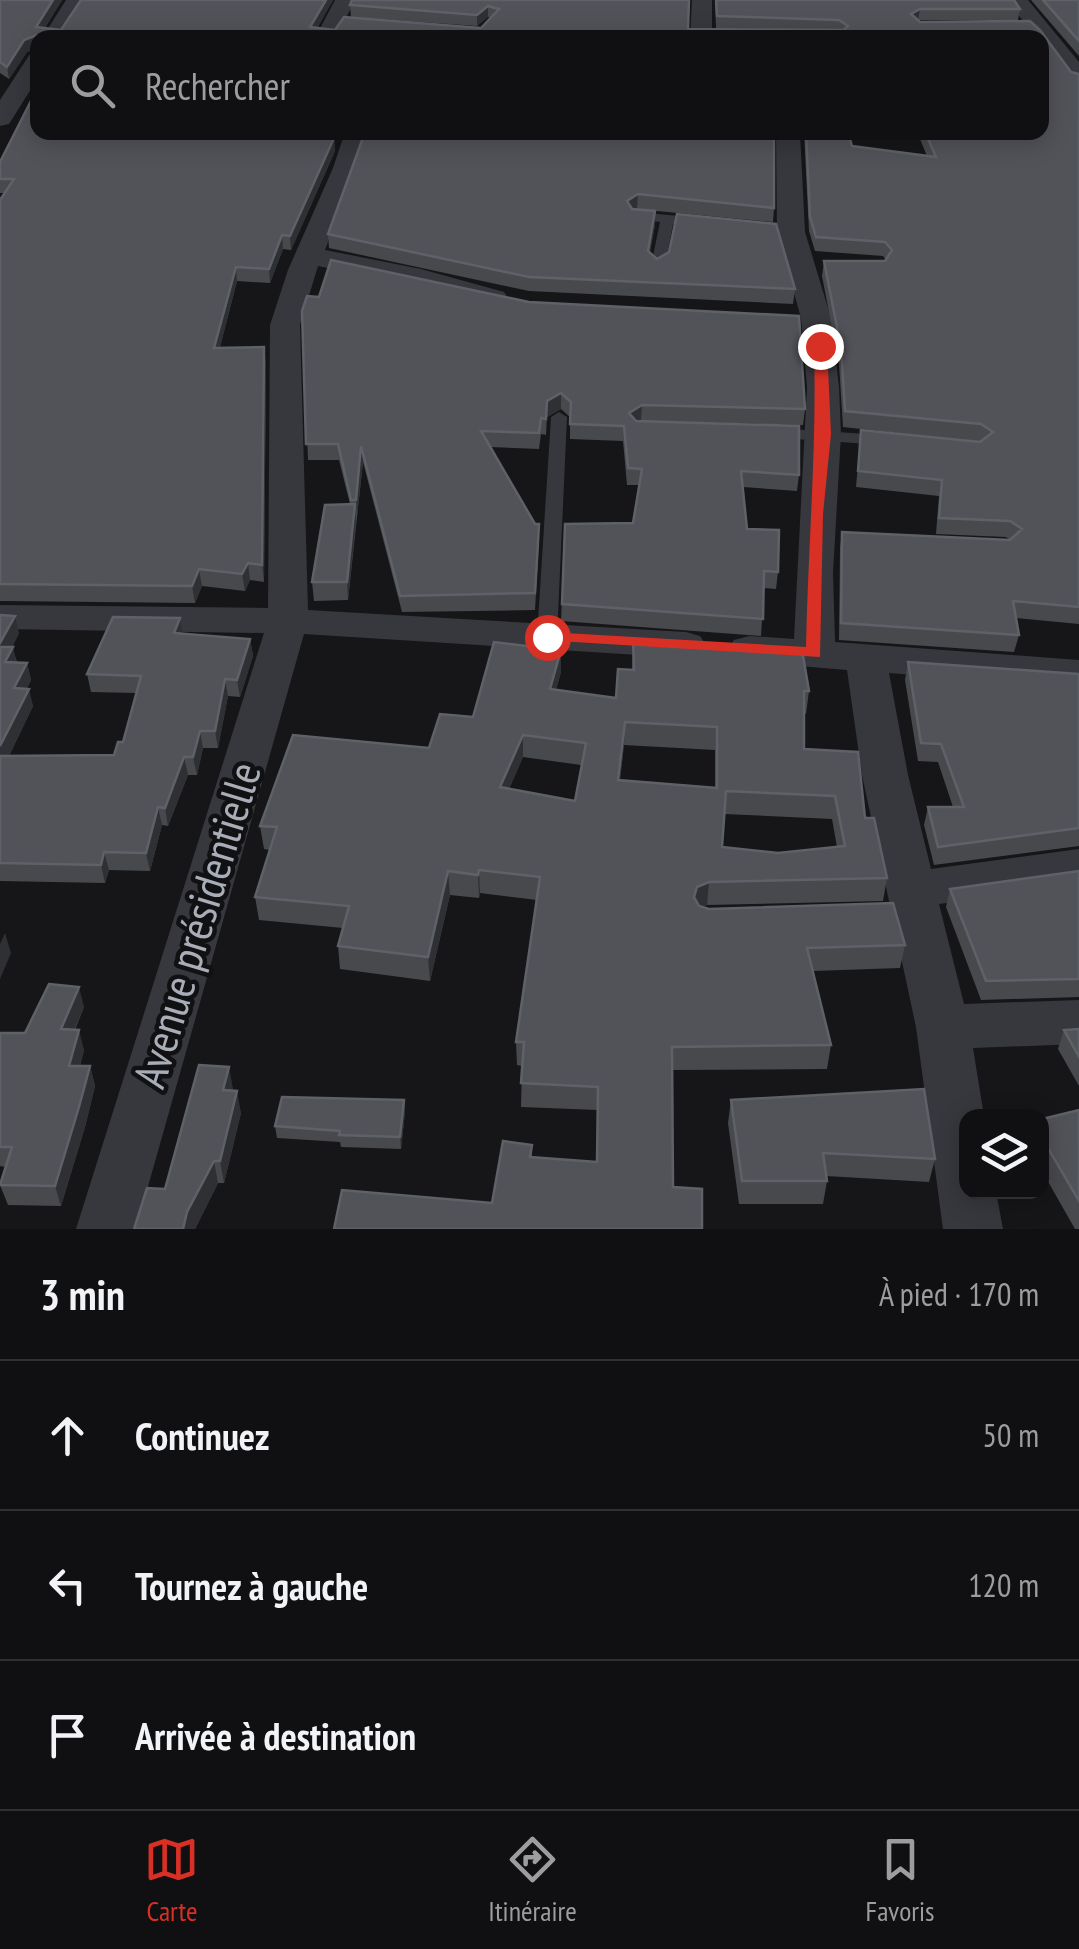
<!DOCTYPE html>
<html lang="fr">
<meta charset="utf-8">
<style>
:root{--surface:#101012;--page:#1e1e20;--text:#f1f3f6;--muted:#9c9d9f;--line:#303032;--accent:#d93025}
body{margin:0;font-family:"PT Sans Narrow",sans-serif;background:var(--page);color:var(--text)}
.controls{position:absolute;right:30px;bottom:30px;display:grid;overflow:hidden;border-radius:20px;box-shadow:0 5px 25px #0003}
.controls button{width:90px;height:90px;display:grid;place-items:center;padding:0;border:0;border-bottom:2px solid var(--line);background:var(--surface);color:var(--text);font:50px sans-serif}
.stop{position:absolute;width:30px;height:30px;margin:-22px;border:8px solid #d93025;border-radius:50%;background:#fff}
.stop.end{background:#d93025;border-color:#fff;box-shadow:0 2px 10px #0008}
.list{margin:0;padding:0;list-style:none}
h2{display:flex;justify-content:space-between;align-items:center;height:130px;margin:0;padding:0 40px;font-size:42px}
h2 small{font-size:32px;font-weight:400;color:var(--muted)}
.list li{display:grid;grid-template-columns:65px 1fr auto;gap:30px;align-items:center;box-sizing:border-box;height:150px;padding:0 40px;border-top:2px solid var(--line)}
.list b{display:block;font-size:38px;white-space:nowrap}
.list em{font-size:32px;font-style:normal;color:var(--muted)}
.icon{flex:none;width:55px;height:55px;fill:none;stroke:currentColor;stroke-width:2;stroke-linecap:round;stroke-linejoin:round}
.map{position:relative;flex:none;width:1079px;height:1229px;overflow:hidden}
.search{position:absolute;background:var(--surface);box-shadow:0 5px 25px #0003;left:30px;right:30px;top:30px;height:110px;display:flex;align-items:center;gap:25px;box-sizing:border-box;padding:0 35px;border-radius:20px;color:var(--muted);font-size:38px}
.sheet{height:580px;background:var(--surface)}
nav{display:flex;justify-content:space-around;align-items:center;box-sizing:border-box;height:140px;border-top:2px solid var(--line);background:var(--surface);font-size:28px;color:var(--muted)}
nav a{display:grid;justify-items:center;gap:5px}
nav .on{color:var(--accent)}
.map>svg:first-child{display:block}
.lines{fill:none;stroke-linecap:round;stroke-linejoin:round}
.lane{fill:#37383d;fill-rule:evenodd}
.street{fill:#37383d;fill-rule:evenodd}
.wall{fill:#47494d;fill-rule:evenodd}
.shaded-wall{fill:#2f3033}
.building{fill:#525359;stroke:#5f6168;stroke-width:2.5;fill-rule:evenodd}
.route{fill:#d93025}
.labels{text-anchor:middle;stroke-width:9;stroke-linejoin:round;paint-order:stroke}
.near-street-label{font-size:45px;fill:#a8adb8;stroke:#111113}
</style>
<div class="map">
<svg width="1079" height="1229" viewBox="0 0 1079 1229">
<rect width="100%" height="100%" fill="#161618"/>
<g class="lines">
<g class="lane">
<path d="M637,212l63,6 7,4 -7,4 -27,-2 -8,42 -7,4 -7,-4 9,-44 -28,-3 -2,-3z"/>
<path d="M559,412l8,5 -10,220 -10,6 -10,-6 14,-220z"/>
<path d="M773,428l110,7 9,5 -9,5 -116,-8 -3,-4z"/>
</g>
<g class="street">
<path d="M66,0h20l-23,38h-21z"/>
<path d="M335,0h20l-19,38h-21z"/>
<path d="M692,0h20v38h-22z"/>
<path d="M1007,0h21l51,62v22l-8,-2 -29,-38v-6h-6z"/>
<path d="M38,52v26l-29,46 -9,2v-26l30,-46z"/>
<path d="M345,132h24l-44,118 96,19 83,23 4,6 -4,6 -11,3 -76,-21 -99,-20 -18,59 8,285 378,22 14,4 6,9 -6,9 -14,4 -382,-24 -168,595h-60l188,-596 -264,-4v-24l268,3 2,-283 18,-55 45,-102z"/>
<path d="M776,132l24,1 5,99 26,86 8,69 2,47 -8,139 2,69 244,18v28l-190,-15 19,102 23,94 148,-20v36l-140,19 25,100 115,-4v44l-106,4 11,68h-18v76h30l7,37h-60l-27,-202 -54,-252 -15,-105 -98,-8 -15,-4 -6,-9 6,-9 15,-4 45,3 13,-252 -6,-69 -24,-86z"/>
</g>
</g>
<g class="wall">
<path d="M0,0h62l-17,28 16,2 20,-30h252l-16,28 18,2 9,-13 137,11 10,-10 -3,-1 -11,9 -126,-9 -1,-12 2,-5h337l-1,29h86l-58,-1 -1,-28h299l6,9 -2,11h-100l2,2 110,-1 10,9 31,42 8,2v550l-63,-6 3,17 -5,17 -175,-12 1,-92 2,-16 168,8 -4,-3 -70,-3 3,-38 -83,-9 5,-57 119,12 -137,-15 -4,-63 -17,-88 2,-15h61l1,-1 -3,-4 -68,-5 -6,-20 -5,-99h44l4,14 75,10 -10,-24h125v-94h-1004v10l-11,4 -18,27 -9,-6z"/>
<path d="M1031,0h48v56z"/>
<path d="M38,132h304l-2,4h-65l59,2 1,13 -44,99 -8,-1 -13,34 -33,-2 -17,66 46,15 -2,220 -14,-2 -5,11 -43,-5 -7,17 -195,-2v-401l5,-7h-5v-31z"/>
<path d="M365,132l409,76 -1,14 -137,-13 19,16 -5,27 7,7 138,30 -2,15 -264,-13 -200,-43 -1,-14z"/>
<path d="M302,311l503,98 -2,16 -163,-4 159,54 -2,16 -54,-4 4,42 31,43 -2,17 -12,-1 -3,48 -200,-15 4,-97 68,-1 6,-38h-12l-4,-44 -53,-2v-22l-9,-8 -14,8 -1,18 -5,-1 -2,15 -49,-2 49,94 -4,69 -133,2 -39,-150 -15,138 -34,1 -2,-19 38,-78 -11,-44h-31z"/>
<path d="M0,615l19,18 -7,14 5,15 10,1 4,17 -4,8 6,18 -24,50 105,-1 9,-13 14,-49 -46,-1 -4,-18 96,-40 67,5 3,17 -13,41 -12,-1 -10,52h-15l-6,27h-9l-20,51 -6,-1 -12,46 -41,-1 -4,13 -105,-2z"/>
<path d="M633,639l176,52 -3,23 -2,-1v36l61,69 22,60 -4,23 -176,4 -5,2 203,38 -5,23 -87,3 18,74 -4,24 -155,1 1,117 -181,16 40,-58v12l64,5 2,-52 -77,-3 1,-41 -5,-1 -1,-23 21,-142 -57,-7 -1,5 -29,-3 -20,86 -90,-12 -2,-23 5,-18 -84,-8 -4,-23 15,-47 -6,-1 -4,-23 169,-78 44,-31 88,-67v22l-5,18 60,8 16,-28zM624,745l91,5v37l-95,-7zM523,757l58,8 -6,36 -66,-12zM724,814l108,5 5,28 -59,6 -56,-6z"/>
<path d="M908,662l171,12v172l-145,19 -10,-40 4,-18h25l-15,-45 -20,-1 -13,-81z"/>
<path d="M1079,871v126l-98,3 -35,-93 4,-18z"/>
<path d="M84,1007l-9,23 9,20 -4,16h10l5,20 -10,41 -24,79 -53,-1 -8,-20 6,-18 -6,-1v-133h25z"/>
<path d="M1079,1029v57l-21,-37 6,-19z"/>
<path d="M233,1089l8,24 -17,70h-6l-23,46h-61l31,-40z"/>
<path d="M404,1100l1,12 -4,37 -60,-2 -1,-5 -63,-4 -2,-12z"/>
<path d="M731,1100l204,59 -6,23 -103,-6 1,5 -4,23h-84l-11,-81z"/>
<path d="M1079,1110v119h-4l-33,-58v-52z"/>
</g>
<g class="shaded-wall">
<path d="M53,0h9l-22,36 -4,-9z"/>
<path d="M326,0h7l-21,38 -2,-11z"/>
<path d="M488,6v11l-11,9v-11z"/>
<path d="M920,9l-2,11 -7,-6z"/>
<path d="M37,35l1,13 -11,4 -18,27 -2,-12 17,-27z"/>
<path d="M334,138l1,13 -44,99 -1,-14z"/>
<path d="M638,194l-1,14 -11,7 1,-14z"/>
<path d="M655,211v14l-8,40 1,-14z"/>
<path d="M282,235l1,14 -13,34 -1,-14z"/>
<path d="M236,267l1,14 -21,82 -2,-15z"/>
<path d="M264,347l2,15 -2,220 -2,-17z"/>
<path d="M561,393v16l-14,8 -1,18 1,-34z"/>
<path d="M642,405l-1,15 -13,8 1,-15z"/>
<path d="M361,446l2,16 -6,54 -1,-16z"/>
<path d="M355,504l1,17 -8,79 -1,-18z"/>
<path d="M248,563l2,17 -5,11 -3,-17z"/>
<path d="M199,569l3,17 -7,17 -3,-17z"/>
<path d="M15,616l4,17 -16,31 -3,-10v-11z"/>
<path d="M180,618l3,18 -9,-3z"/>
<path d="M250,639l3,17 -13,41 -3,-17z"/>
<path d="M13,647l4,18 -12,-3z"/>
<path d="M561,650v22l-11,40v-23z"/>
<path d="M27,663l4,17 -13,25 -4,-17z"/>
<path d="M225,679l3,17 -10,52 -3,-17z"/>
<path d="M29,689l4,17 -33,68v-28z"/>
<path d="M625,722l-1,23 -7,58 1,-23z"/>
<path d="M200,731l3,17 -6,27 -4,-18z"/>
<path d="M523,735v22l-23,53v-23z"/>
<path d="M184,757l4,18 -20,51 -3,-18z"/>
<path d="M158,807l4,18 -12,46 -4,-18z"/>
<path d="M104,852l5,18 -4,13 -4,-18z"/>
<path d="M479,870l1,23 -1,5 -1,-23z"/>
<path d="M448,871l2,24 -20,86 -2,-24z"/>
<path d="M709,882l-2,23 -12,6 -1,-14 3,-10z"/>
<path d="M5,933l6,20 -11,26v-35z"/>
<path d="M79,987l5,20 -18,42 -5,-20z"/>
<path d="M79,1030l5,20 -9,36 -6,-20z"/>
<path d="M90,1066l5,20 -10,41 -24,79 -6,-20z"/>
<path d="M229,1067l4,22 -5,23 -5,-22z"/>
<path d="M237,1091l4,22 -17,70 -4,-22z"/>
<path d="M404,1100l1,12 -4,37 -1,-12z"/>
<path d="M214,1161l4,22 -23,46h-12l4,-17z"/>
</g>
<g class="building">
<path d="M0,0h53l-17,27 25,3 20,-30h245l-16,27 25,3 9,-13 137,11 18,-19 -11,-3 -11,9 -127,-10 2,-5h337l-1,29 156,1 4,-4 -9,-6 -122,-4 -1,-16h298l6,9h-100l-9,5 9,8 110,-1 10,9 31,42 8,2v533l-66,-6 6,34 -178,-12 1,-91 168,8 12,-11 -12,-8 -71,-3 3,-38 -84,-9 3,-41 119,12 13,-10 -12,-8 -136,-13 -4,-63 -17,-87h61l7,-11 -7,-8 -69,-5 -6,-20 -4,-85h42l4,14 84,11 -11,-25h117v-94h-1000l-5,-3 -13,5 -17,27 -7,-5z"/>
<path d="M1043,0h36v41z"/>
<path d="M38,87v45h207v3l89,3 -44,98 -8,-1 -13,34 -33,-2 -22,81 50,-1 -2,218 -14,-2 -6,11 -43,-5 -7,17 -192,-2v-384l14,-21h-14v-17z"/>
<path d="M365,132h409v76l-136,-14 -11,7 5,8 23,2 -7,40 9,8 12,-7 8,-38 99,10 19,65 -266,-12 -201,-43z"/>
<path d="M331,260l198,42 270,14 6,93 -163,-4 -13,8 7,8 163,5v49l-58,-4 6,58 32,1 -1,42 -14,-1 -1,48 -201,-15 3,-80 68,-1 9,-54 -14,-1 -4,-42 -54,-2 1,-22 -10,-9 -14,8 -1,18 -5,-1 -2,15 -58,-2 54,93h4l-4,69 -135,3 -39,-150 -5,54h-5l-13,-56h-32l-4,-133 5,-15 12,1z"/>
<path d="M355,504l-8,78h-35l13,-77z"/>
<path d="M0,615l15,1 -15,27z"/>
<path d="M113,617l67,1 -6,15 76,6 -13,41 -12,-1 -10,52h-15l-7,26h-9l-19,51 -7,-1 -12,46 -42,-1 -3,13 -101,-2v-107l114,-1 4,-13h5l18,-66 -54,-2z"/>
<path d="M633,639l169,11 7,41h-5v58l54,3 7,66h9l13,60 -178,4 -12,5 -3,10 5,9 10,3 184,-6 12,42 -98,3 24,97 -159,2 1,140 29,2v40h-368l8,-39 150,13 11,-62 29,4 -2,12 67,5 1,-75 -77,-4 3,-41h-8l24,-165 -61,-7 -1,5 -30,-4 -20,86 -90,-11 11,-40 -94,-9 22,-70 -17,-1 33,-91 136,13 11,-34 33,3 21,-75 67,8 -11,39 66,9 2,-29 16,1zM625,722l92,5v61l-99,-8zM523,735l63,8 -11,58 -75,-14zM726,791l109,5 10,50 -67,7 -56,-6z"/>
<path d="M0,647h13l-8,15 22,1 -13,25 15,1 -29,57z"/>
<path d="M908,662l171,12v154l-141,19 -10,-40h36l-23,-63 -20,-1z"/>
<path d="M1079,871v108l-93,2 -36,-92z"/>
<path d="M49,984l30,3 -18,42 18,1 -10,36h21l-11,41 -24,79 -55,-1 12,-38h-12v-114h25z"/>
<path d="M1079,1029v28l-15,-27z"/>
<path d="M199,1065l30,2 -6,23 14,1 -17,70h-6l-27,51 -4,17h-49l13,-41 18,1z"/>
<path d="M924,1089l11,70 -112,-6 4,28h-85l-11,-81z"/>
<path d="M282,1097l122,3 -4,37 -61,-2 1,-4 -65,-5z"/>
<path d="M1079,1110v91l-37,-63v-19z"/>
</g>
<path class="route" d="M820,342l7,4 4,88 -8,80 -3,143 -279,-17 -3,-3 9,-5 259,15c2,-100 11,-200 8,-301z"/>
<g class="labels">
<g class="near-street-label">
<text transform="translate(197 925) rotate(-73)" y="16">Avenue présidentielle</text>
</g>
</g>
</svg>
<div class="controls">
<button><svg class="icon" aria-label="layers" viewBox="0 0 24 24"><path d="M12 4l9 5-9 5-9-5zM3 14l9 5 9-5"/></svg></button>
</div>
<div class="stop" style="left:547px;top:637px"></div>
<div class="stop end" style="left:820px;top:346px"></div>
<div class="search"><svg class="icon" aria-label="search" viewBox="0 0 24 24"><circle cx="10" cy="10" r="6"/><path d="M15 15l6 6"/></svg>Rechercher</div>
</div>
<section class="sheet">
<h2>3 min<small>À pied · 170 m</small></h2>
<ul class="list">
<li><svg class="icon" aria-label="ahead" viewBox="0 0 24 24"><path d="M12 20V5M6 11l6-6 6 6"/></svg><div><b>Continuez</b></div><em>50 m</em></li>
<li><svg class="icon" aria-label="left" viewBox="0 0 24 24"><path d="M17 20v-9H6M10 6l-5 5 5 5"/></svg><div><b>Tournez à gauche</b></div><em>120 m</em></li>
<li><svg class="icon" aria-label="arrive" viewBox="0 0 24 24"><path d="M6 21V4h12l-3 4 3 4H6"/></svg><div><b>Arrivée à destination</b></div></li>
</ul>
</section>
<nav>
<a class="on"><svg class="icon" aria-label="map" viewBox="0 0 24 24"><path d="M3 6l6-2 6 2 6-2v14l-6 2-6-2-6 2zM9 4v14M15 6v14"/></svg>Carte</a>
<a><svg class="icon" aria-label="directions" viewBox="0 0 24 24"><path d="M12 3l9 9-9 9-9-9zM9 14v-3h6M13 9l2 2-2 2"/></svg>Itinéraire</a>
<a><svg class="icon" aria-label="saved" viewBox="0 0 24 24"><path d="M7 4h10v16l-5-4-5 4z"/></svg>Favoris</a>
</nav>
